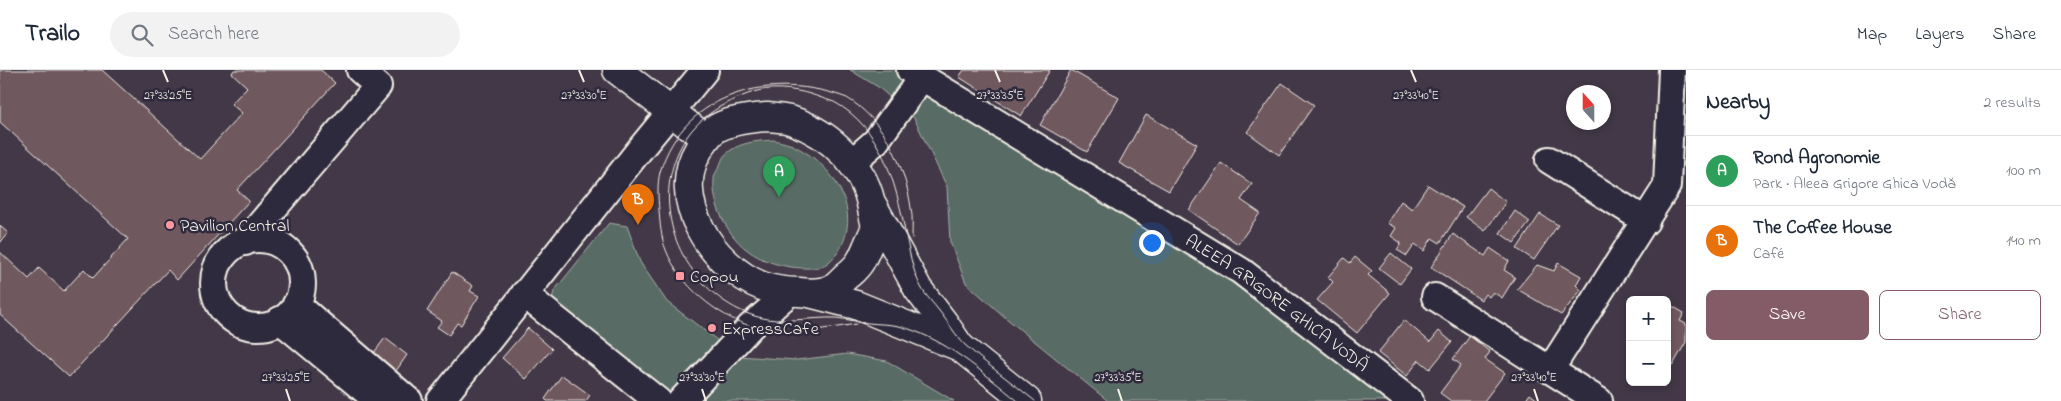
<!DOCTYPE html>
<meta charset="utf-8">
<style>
:root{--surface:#fff;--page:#f2f2f3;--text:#1f2937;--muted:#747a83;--line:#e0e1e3;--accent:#845c67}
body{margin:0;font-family:"Indie Flower",sans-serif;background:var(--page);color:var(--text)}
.controls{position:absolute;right:15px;bottom:15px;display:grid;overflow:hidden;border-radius:8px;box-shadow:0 2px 8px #0003}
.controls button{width:45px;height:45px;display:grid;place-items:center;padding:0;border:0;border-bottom:1px solid var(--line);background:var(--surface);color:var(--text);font:25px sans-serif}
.compass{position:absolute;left:1566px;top:15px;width:45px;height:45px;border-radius:50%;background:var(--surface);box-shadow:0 2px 8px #0003;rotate:339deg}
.you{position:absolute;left:1151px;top:172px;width:18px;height:18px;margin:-12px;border:4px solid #fff;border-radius:50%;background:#1a73e8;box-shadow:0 0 0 8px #1a73e833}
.badge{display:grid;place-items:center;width:32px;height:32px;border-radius:50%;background:var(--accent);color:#fff;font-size:16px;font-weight:700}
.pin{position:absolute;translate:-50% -41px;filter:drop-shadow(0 1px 2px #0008)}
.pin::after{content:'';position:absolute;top:26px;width:18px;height:15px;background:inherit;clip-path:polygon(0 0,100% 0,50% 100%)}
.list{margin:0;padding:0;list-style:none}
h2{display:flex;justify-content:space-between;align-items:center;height:65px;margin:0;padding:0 20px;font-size:21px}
h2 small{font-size:16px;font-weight:400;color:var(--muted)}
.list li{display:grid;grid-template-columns:32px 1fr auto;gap:15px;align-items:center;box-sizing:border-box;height:70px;padding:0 20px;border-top:1px solid var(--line)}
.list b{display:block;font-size:19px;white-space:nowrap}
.list p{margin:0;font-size:16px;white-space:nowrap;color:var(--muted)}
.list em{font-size:16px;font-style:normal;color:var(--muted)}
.actions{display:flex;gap:10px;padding:15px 20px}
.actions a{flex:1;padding:11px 0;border:1px solid var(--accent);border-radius:8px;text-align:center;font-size:18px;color:var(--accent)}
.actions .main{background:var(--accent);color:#fff}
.icon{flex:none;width:28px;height:28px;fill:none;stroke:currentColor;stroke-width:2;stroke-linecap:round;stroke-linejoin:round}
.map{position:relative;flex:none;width:1686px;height:331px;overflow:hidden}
header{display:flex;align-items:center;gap:30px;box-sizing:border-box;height:70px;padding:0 25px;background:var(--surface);border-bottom:1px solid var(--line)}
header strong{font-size:24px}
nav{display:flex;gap:28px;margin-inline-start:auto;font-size:18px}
.search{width:350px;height:45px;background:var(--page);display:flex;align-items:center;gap:12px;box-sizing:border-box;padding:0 18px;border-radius:28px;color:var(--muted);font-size:19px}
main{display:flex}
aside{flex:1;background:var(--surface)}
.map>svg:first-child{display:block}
.green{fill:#596c65;stroke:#a6aea6}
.building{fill:#6f585e;stroke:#f4f1e8}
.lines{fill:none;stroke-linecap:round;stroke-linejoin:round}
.minor-casing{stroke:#f4f1e8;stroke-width:30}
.major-casing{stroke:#f4f1e8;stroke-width:31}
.minor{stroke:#2f2a3d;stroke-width:26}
.major{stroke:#2f2a3d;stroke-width:28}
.tram{stroke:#f4f1e8;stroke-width:1}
.ticks{fill:none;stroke:#f4f1e8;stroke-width:2}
.poi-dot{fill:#ff9aa2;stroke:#2f2a3d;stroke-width:2}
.labels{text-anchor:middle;stroke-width:5;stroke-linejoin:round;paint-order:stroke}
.poi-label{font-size:18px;fill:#f4f1e8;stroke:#2f2a3d;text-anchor:start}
.street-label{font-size:18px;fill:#f4f1e8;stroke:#2f2a3d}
.ticks-label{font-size:12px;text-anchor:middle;fill:#f4f1e8;stroke:#2f2a3d;stroke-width:5;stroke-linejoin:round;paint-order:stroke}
</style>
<header>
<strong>Trailo</strong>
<div class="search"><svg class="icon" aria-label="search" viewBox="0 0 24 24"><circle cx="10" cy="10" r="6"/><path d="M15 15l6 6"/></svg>Search here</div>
<nav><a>Map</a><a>Layers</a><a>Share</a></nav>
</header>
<main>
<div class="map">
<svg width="1686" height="331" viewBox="0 0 1686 331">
<rect width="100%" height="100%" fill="#423847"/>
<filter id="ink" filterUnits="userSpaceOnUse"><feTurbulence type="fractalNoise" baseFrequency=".02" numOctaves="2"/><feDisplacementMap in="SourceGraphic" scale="10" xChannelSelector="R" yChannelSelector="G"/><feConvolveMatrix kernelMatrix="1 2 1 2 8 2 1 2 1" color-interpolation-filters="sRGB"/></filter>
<g filter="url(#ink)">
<g class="green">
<path d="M850,0h42l356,216 144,115h-284l-102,-83 -40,-35 -16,-41 -3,-55 -33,-69 -36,-31z"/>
<path d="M774,70c7,2 16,3 22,7 37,18 66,62 44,102 -5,9 -16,19 -26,19 -24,1 -49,-4 -68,-19 -20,-16 -34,-45 -32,-70 0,-5 4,-10 6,-14 1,-3 3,-8 5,-10 13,-13 32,-14 49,-15z"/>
<path d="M609,153l18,3 13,36 27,40 71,54 59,4 50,-6 40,7 67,40h-280l-123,-97 3,-13z"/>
</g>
<g class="building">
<path d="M0,0h102l98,89 42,-46 -11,-9 16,-17 -15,-14 2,-3h87l14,13 -98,107 12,11 -72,79 -9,-10 -99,107 -69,-62v-63l29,27 10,-11 25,23 20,-22 9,9 35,-39 -128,-117z"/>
<path d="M964,0h86l-29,46 -62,-39z"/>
<path d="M1071,0l48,28 -32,54 -47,-27z"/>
<path d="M1282,13l32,22 -35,50 -32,-23z"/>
<path d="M1146,45l51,29 -28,47 -50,-28z"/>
<path d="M1221,93l31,21 -11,16 19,13 -22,31 -49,-34z"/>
<path d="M1428,115l35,22 -23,36 -8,-5 -8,13 -9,-7 -8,12 -10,-6 4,-7 -10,-7 5,-8 -9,-5 14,-22 11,8z"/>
<path d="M1488,118l18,14 -21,29 -19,-14z"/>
<path d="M1515,141l15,11 -16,21 -14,-10z"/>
<path d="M1540,144l18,11 -24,35 -17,-11z"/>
<path d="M0,156l8,7 -8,10z"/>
<path d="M1453,164l32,22 5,-8 19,13 -5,9 11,7 -13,21 -9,-6 -4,5 -4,-3 -4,6 -50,-33z"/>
<path d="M1391,183l20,16 -11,15 -21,-16z"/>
<path d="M1355,187l17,14 -4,4 22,18 -33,40 -40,-33 16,-18 -5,-5 16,-19 6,5z"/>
<path d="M1558,193l23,13 -5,9 5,5 -20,25 -44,-26 20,-24 17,6z"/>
<path d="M452,202l21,14 -3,5 9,5 -18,29 -4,-2 -8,12 -12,-8 5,-6 -15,-10z"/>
<path d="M1672,236l12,7 -4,8 6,3v18l-13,23 -6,-3v-47z"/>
<path d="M1404,250l26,22 9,-11 13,11 -22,27 -11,-9 -12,16 -29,-23z"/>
<path d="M528,258l24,21 -26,30 -24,-21z"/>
<path d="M1470,266l20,16 -5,7 20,14 -21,28h-33l-11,-8 21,-28 -8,-6z"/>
<path d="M385,268l22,17 -11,16 -23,-17z"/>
<path d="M562,305l28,20 -4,6h-39l-2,-2z"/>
<path d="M1530,324l9,7h-14z"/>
</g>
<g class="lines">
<g class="minor-casing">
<g id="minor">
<path id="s1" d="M910,0l331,201 169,130"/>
<path d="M1549,90l97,61"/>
<path d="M852,92l24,-21 46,-64"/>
<circle cx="258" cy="213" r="44"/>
<path d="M245,172l133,-156 -18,-16"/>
<path d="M524,224l134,107"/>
<path d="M1435,227l164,104"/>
<path d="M296,234l113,97"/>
<path d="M280,250l98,81"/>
<path d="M1550,300l117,-184 5,-116"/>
<path d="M440,331l201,-253 64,-78"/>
<path d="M681,331l70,-75 39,-34"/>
</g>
</g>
<g class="major-casing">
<g id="major">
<path d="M617,0l88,68"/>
<path d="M767,47c8,1 18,1 26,4 38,13 73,47 79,88 1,6 4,14 3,19 -1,5 -5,12 -7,17 -6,14 -7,18 -18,28 -6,4 -11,11 -17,15 -9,5 -24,5 -34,4 -11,0 -26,-2 -37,-6 -49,-19 -94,-87 -63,-137 5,-8 11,-18 20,-22 14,-7 32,-9 48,-10z"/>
<path d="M873,136l45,83 26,34 16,24"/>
<path d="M809,223l47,12 104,42 67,54"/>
</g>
</g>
<use href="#minor" class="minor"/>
<use href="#major" class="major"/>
<g class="tram">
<path d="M856,254c-35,6 -70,11 -105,2 -35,-10 -72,-42 -85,-76 -5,-12 -6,-27 -7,-40 -1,-12 -2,-26 1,-38 24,-81 114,-102 187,-74 38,23 58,68 64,110 2,10 1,20 1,30"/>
<path d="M1018,331c-36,-29 -73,-63 -119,-75 -10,-2 -21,-2 -31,-3 -11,-1 -21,-4 -32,-5 -24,-1 -55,6 -78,-1 -33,-9 -59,-33 -75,-62 -13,-24 -18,-54 -12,-81 10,-46 43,-70 86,-83 19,-5 44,-1 62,6 5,2 10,3 15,5 47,25 62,81 71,129 4,18 7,39 16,56 4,8 13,17 19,25 8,10 16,24 25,33 22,20 47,37 70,56"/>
</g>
</g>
</g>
<path class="ticks" d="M163,0l5,12M579,0l5,12M995,0l5,12M1411,0l5,12M286,319l4,12M702,319l4,12M1118,319l4,12M1534,319l4,12"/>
<g class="poi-dot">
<circle cx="170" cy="155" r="5"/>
<rect x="675" y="201" width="10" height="10" rx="2.5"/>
<circle cx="712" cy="258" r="5"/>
</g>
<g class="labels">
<g class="poi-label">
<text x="180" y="161">Pavilion Central</text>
<text x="690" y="212">Copou</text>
<text x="722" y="264">ExpressCafe</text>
</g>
<g class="street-label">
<text dy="6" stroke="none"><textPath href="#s1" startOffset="435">ALEEA GRIGORE GHICA VODĂ</textPath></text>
</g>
</g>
<g class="ticks-label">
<text x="1416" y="29">27°33'40"E</text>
<text x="168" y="29">27°33'25"E</text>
<text x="584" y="29">27°33'30"E</text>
<text x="1000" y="29">27°33'35"E</text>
<text x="286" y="311">27°33'25"E</text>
<text x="702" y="311">27°33'30"E</text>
<text x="1118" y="311">27°33'35"E</text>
<text x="1534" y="311">27°33'40"E</text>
</g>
</svg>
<div class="controls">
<button>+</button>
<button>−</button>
</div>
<svg class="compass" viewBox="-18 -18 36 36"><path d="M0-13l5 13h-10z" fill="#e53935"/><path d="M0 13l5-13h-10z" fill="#747a83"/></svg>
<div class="you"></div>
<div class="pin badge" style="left:779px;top:127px;background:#2e9e5b">A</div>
<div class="pin badge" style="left:638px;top:155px;background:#e8710a">B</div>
</div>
<aside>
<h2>Nearby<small>2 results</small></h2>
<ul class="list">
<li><span class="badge" style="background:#2e9e5b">A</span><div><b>Rond Agronomie</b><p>Park · Aleea Grigore Ghica Vodă</p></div><em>100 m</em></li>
<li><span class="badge" style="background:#e8710a">B</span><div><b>The Coffee House</b><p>Café</p></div><em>140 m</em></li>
</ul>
<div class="actions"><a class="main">Save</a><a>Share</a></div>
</aside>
</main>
